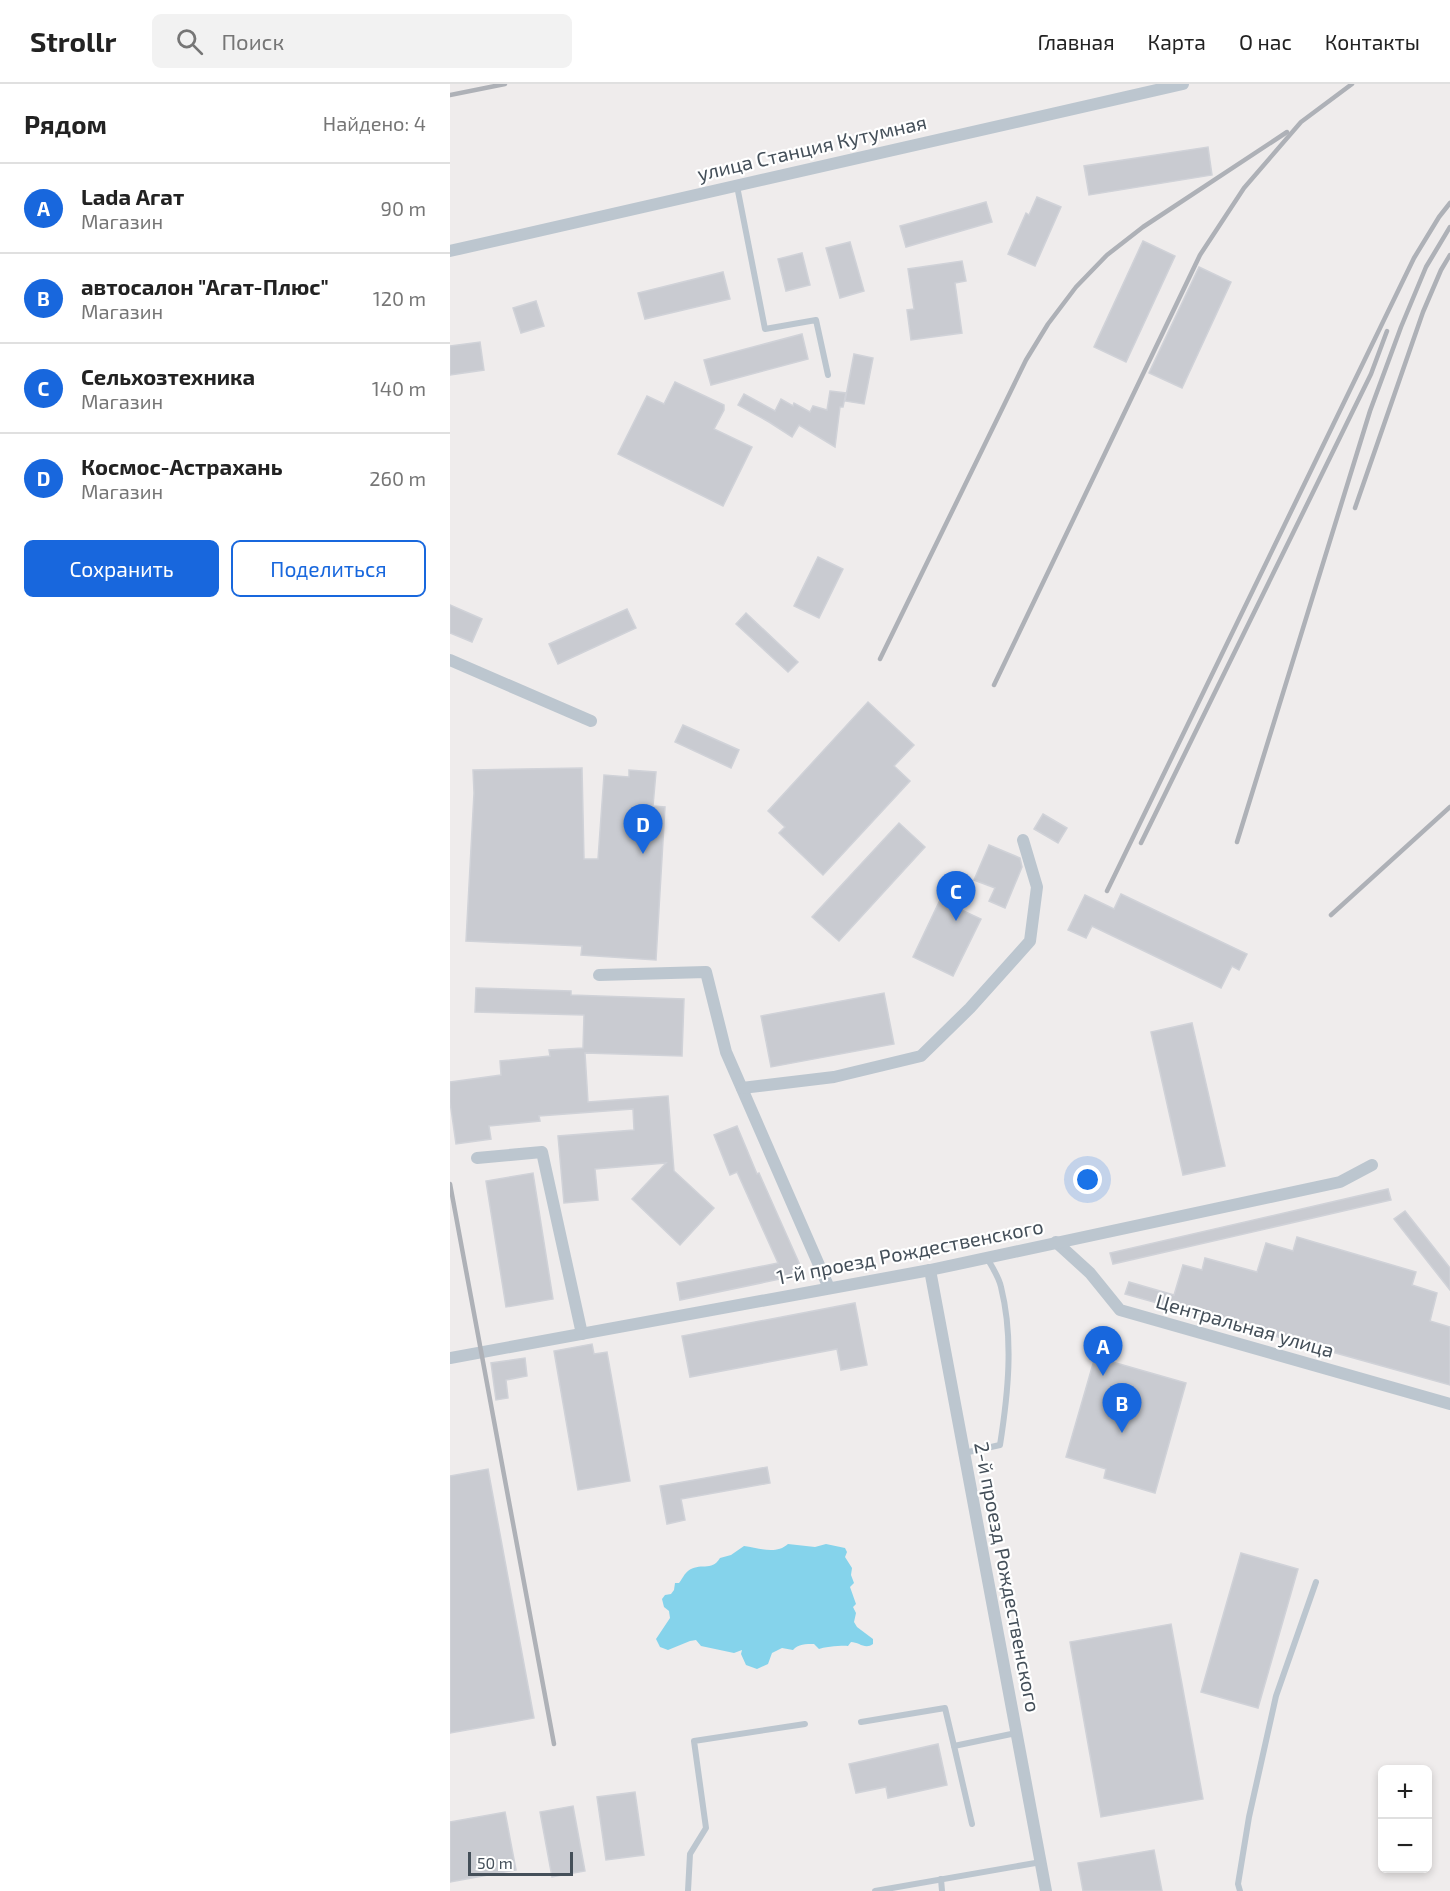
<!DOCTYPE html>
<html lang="ru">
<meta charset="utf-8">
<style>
:root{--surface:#fff;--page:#f2f2f2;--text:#222;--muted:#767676;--line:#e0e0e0;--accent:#1867dd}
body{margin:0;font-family:"Exo 2",sans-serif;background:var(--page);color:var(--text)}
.controls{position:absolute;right:18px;bottom:18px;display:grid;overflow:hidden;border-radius:9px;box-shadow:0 3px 9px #0003}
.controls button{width:54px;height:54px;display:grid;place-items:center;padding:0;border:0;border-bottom:2px solid var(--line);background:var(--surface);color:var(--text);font:30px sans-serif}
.scale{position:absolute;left:18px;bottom:15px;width:105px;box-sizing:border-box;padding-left:6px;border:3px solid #444f59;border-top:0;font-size:16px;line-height:21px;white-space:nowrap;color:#444f59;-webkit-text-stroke:4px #fff;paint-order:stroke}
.you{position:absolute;left:638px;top:1096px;width:21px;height:21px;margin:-15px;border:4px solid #fff;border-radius:50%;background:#1a73e8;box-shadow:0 0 0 9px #1a73e833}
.badge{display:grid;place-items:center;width:39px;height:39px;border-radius:50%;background:var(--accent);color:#fff;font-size:20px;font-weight:700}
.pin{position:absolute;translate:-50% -50px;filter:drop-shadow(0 2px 3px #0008)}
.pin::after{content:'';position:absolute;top:32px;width:21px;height:18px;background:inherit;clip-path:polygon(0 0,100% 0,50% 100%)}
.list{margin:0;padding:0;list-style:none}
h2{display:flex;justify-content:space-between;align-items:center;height:78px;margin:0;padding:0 24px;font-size:26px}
h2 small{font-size:20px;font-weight:400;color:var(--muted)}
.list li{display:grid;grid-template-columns:39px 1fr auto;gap:18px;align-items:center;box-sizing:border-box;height:90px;padding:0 24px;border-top:2px solid var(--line)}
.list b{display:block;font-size:22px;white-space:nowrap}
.list p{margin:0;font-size:20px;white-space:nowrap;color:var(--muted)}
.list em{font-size:20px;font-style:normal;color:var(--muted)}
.actions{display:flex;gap:12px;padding:18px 24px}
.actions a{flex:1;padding:14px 0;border:2px solid var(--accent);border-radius:9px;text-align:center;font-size:21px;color:var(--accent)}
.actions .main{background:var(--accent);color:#fff}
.icon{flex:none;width:33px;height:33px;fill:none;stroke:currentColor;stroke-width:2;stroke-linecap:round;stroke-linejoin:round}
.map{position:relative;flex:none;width:1000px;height:1807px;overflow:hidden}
header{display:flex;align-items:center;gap:36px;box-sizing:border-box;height:84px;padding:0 30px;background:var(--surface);border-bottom:2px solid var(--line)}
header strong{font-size:28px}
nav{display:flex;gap:33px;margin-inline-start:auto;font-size:21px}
.search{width:420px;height:54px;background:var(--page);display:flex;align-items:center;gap:15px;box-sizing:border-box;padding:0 21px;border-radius:9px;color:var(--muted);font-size:22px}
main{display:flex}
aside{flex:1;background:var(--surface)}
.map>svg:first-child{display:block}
.water{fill:#85d3eb}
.building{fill:#c9cbd1;stroke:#d0d2d8;stroke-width:1.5}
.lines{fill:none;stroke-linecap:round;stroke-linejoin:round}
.service{stroke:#bcc6cf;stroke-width:6}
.minor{stroke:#bcc6cf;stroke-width:12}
.rail{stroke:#aeb1b7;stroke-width:4.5}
.labels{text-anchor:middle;stroke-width:4.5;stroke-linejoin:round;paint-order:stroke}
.street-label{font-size:20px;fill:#444f59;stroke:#fff}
</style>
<header>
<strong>Strollr</strong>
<div class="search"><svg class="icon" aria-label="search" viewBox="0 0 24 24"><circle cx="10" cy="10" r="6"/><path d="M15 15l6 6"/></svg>Поиск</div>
<nav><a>Главная</a><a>Карта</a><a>О нас</a><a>Контакты</a></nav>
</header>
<main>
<aside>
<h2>Рядом<small>Найдено: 4</small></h2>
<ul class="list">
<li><span class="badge">A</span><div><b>Lada Агат</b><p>Магазин</p></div><em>90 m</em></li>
<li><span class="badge">B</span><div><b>автосалон &quot;Агат-Плюс&quot;</b><p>Магазин</p></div><em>120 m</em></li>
<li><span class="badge">C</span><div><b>Сельхозтехника</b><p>Магазин</p></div><em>140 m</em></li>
<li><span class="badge">D</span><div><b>Космос-Астрахань</b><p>Магазин</p></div><em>260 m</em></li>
</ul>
<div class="actions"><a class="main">Сохранить</a><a>Поделиться</a></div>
</aside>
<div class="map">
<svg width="1000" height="1807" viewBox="0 0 1000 1807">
<rect width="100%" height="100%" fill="#efecec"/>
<path class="water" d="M338,1460l27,3 11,-3 19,4 2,4 -2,5 7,11 -1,7 3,8 -4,4 6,17 -3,3 3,6 -2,9 3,5 16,12v5c-8,6 -14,-2 -22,-2l-3,4c-4,-1 -25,1 -29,3l-5,-5c-8,0 -16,0 -21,6l-11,-2 -10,5 -4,11 -11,5 -11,-4 -5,-11 1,-4 -8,3 -33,-7 -5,-6 -6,1 -22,9 -8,-3 -4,-8 14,-21 -1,-7 -5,-4 -2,-8 3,-4 6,-1 3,-4 1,-7h4c3,-4 6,-10 9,-12 11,-9 24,1 32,-13l11,-3 13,-9c15,2 32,9 44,-2z"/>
<g class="building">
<path d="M758,63l4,28 -123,20 -5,-29z"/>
<path d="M587,113l24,10 -26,59 -27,-12 18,-41 3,2z"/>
<path d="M536,118l6,20 -86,25 -6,-21z"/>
<path d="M693,157l32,15 -49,106 -32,-15z"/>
<path d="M400,158l14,49 -24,7 -14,-50z"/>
<path d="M352,169l8,32 -24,6 -8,-32z"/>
<path d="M512,177l4,20 -11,2 7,50 -51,7 -4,-30 7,-1 -6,-40z"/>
<path d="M749,183l32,15 -49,106 -33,-15z"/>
<path d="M273,188l7,27 -85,20 -7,-26z"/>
<path d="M86,217l8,25 -23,7 -8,-25z"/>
<path d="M352,250l6,25 -97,26 -7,-25z"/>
<path d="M30,258l4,28 -34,5v-29z"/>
<path d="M404,270l19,4 -9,46 -19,-3z"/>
<path d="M225,298l49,23v5l-10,19 38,18 -29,59 -105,-52 29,-58 17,8z"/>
<path d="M380,307l16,2 -3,14h-3l-5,40 -36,-22 -7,12 -23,-15 -31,-17 6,-11 31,17 6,-12 12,7 1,-3 16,9 3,-6 14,4z"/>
<path d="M368,473l25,12 -24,49 -25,-12z"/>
<path d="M0,521l32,14 -10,23 -22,-9z"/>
<path d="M177,525l9,19 -78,36 -9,-20z"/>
<path d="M296,529l52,49 -10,10 -52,-48z"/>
<path d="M418,618l46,43 -20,21 16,15 -87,94 -44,-42 6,-6 -17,-16z"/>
<path d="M233,641l56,25 -8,18 -56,-26z"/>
<path d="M132,684l2,91h14l6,-84 25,2v-7l27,2 -3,34 12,1 -9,153 -75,-5 1,-9 -116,-5 8,-148 -1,-23z"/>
<path d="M593,730l24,14 -9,15 -24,-14z"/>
<path d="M449,739l26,24 -86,94 -27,-24z"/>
<path d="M539,761l31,13 2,9 -17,41 -16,-7 6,-13 -21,-8z"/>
<path d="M671,810l126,60 -8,16 -7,-4 -11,22 -129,-62 -6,12 -18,-8 17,-35 29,14z"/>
<path d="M490,816l41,19 -28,57 -40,-19z"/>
<path d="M26,904l95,3v4l113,4 -2,57 -97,-3 3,49 80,-6 6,75 40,37 -34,37 -48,-46 34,-36 -71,6 3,31 -34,3 -6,-67 76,-6 -1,-21 -94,7 1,5 -51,5 2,13 -35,5 -6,-42v-20l51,-7 -1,-14 50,-5 -1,-6 34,-2 1,-33 -109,-3z"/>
<path d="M434,909l10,51 -123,23 -10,-51z"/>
<path d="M742,939l33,143 -42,9 -32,-143z"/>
<path d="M287,1042l20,48 2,-1 45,101 -124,26 -3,-17 101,-20 -41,-91 -7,3 -16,-40z"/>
<path d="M83,1089l20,126 -47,8 -20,-126z"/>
<path d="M938,1105l3,11 -278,64 -3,-11z"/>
<path d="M955,1127l45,57v22l-56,-71z"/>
<path d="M847,1153l119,35 -4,13 25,8 -7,28 20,6v58l-325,-91 4,-12 45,13 9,-30 19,5 3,-12 52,14 9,-29 27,8z"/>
<path d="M405,1219l12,62 -26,5 -4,-21 -147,28 -8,-41z"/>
<path d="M142,1260l2,10 13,-2 23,129 -52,9 -24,-139z"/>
<path d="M645,1273l91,26 -31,110 -51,-15 2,-9 -40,-12z"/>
<path d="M75,1274l2,18 -21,4 2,18 -12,2 -5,-37z"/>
<path d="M317,1383l3,16 -89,16 4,21 -18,4 -7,-38z"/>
<path d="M38,1385l46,249 -84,15v-257z"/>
<path d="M791,1469l57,16 -40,139 -57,-16z"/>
<path d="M721,1540l32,175 -102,18 -31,-175z"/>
<path d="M488,1660l9,41 -59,13 -2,-11 -30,6 -7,-29z"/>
<path d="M185,1708l9,63 -38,5 -9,-63z"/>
<path d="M123,1722l12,65 -33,6 -12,-65z"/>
<path d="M55,1728l11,58 -66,12v-60z"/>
<path d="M704,1766l8,41h-79l-5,-28z"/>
</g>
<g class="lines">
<g class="service">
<path d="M287,102l28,143 51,-9 12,55"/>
<path d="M514,1369l36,-8c8,-51 14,-106 1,-158 -2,-10 -9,-20 -14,-29"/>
<path d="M411,1638l84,-14 9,38"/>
<path d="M522,1740l-18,-78 62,-13"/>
<path d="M491,1795l1,12"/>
<path d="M238,1807l2,-37 16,-26 -12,-87 111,-17"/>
<path d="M425,1807l166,-29"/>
<path d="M790,1807l-2,-7 11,-67 27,-121 40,-114"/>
</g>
<g class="minor">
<path d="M0,167l733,-167"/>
<path d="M0,576l141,61"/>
<path d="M149,891l107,-3 20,80 103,236"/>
<path d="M292,1004l92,-11 87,-21 49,-48 60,-67 7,-54 -14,-47"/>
<path d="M27,1074l65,-6 40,182"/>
<path d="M606,1158l34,31 30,37 330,94"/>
<path d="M480,1186l116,621"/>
<path d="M0,1274l480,-88 410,-88 32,-17"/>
</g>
<g class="rail">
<path d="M0,11l55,-11"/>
<path d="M905,424l68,-196 18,-42 9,-15"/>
<path d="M430,575l146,-299 22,-36 28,-37 31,-32 36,-28 144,-95"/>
<path d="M544,601l206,-430 44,-67 57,-66 51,-38"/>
<path d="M787,758l133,-431 31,-84 25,-60 24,-40"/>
<path d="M691,759l230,-469 16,-43"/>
<path d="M657,807l307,-633 25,-41 11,-14"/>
<path d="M881,831l119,-108"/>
<path d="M0,1100l104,560"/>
</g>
</g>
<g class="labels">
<g class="street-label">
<text transform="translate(362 64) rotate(-13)" y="7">улица Станция Кутумная</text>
<text transform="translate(460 1168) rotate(-11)" y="7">1-й проезд Рождественского</text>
<text transform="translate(795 1242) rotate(16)" y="7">Центральная улица</text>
<text transform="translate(557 1493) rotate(79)" y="7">2-й проезд Рождественского</text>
</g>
</g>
</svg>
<div class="controls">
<button>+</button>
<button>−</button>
</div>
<div class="scale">50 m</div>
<div class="you"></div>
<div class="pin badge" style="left:653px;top:1292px">A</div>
<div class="pin badge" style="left:672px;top:1349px">B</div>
<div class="pin badge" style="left:506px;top:837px">C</div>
<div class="pin badge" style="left:193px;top:770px">D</div>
</div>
</main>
